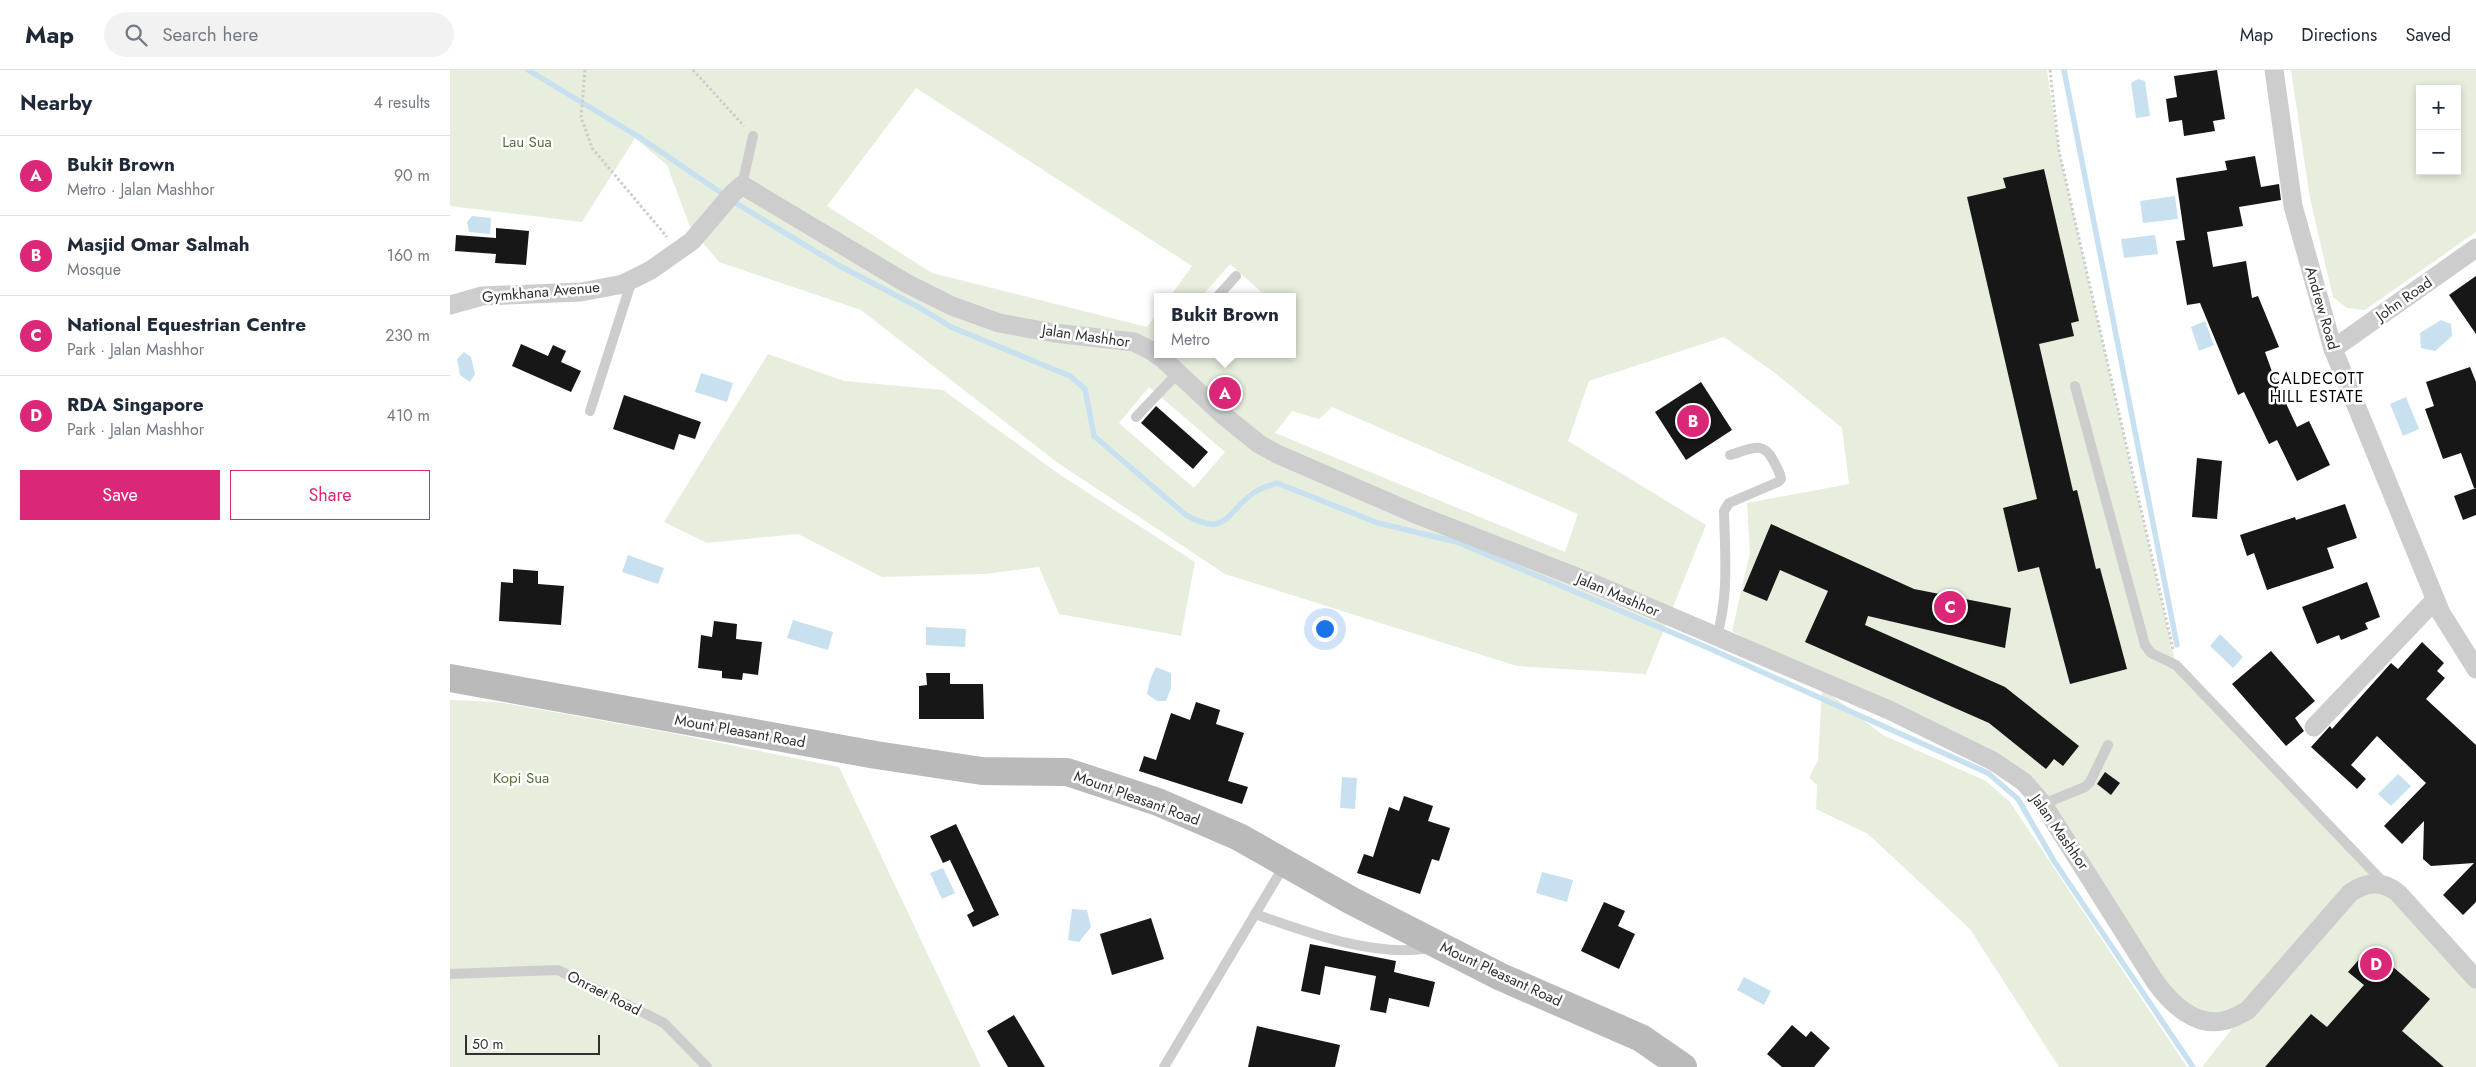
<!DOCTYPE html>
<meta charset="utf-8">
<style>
:root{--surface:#fff;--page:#f2f2f3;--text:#1f2937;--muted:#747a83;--line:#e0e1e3;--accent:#db2777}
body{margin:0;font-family:Jost,sans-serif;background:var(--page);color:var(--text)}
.controls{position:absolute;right:15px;top:15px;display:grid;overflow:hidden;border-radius:0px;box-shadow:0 2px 8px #0003}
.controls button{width:45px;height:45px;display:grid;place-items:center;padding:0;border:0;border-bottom:1px solid var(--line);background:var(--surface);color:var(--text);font:25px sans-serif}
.scale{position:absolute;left:15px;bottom:12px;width:135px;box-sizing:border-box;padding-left:5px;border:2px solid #303030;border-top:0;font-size:14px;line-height:18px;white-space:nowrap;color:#303030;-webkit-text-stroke:4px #fff;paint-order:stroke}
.you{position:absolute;left:874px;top:558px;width:18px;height:18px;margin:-12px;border:4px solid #fff;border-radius:50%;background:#1a73e8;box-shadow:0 0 0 8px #1a73e833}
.badge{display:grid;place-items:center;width:32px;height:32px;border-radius:50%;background:var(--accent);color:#fff;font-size:16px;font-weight:700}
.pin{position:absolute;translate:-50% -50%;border:2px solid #fff;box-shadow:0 1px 5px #0006}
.popup{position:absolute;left:704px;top:223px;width:142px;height:65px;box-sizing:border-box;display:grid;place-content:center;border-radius:0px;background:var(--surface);filter:drop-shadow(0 1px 4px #0005);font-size:16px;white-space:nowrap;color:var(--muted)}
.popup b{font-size:19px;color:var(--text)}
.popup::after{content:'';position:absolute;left:50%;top:100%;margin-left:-10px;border:10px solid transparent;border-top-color:var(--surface)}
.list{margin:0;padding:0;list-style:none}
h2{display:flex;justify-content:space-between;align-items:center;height:65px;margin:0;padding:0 20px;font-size:21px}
h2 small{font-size:16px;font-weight:400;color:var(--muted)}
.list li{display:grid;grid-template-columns:32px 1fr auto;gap:15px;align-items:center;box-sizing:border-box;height:80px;padding:0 20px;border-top:1px solid var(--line)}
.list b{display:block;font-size:19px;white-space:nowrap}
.list p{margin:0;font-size:16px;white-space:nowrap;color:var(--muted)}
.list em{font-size:16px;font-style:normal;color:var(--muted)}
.actions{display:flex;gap:10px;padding:15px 20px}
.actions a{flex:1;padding:11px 0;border:1px solid var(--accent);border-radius:0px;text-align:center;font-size:18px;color:var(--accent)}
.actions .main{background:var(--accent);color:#fff}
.icon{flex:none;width:28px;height:28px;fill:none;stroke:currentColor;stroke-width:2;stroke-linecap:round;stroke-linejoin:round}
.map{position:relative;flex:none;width:2026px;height:997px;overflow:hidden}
header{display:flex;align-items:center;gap:30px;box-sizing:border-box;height:70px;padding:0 25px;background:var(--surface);border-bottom:1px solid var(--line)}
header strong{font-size:24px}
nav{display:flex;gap:28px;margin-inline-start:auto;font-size:18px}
.search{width:350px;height:45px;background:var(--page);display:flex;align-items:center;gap:12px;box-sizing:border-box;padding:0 18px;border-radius:28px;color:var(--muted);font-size:19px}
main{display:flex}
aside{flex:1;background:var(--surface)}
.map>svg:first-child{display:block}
.green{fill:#e7eedd;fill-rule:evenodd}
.water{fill:#c8e1f0}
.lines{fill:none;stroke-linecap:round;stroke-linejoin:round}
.stream{stroke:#c8e1f0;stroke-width:5.5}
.building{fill:#171717}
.path{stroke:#cdcdcd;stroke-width:3;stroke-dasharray:2.5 2.5;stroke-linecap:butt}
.lane{stroke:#cdcdcd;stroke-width:10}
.street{stroke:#cdcdcd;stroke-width:19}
.secondary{stroke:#bababa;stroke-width:28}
.labels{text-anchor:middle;stroke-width:5;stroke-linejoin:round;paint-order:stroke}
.park-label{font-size:15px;fill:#557139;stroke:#fff}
.street-label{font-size:15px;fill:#303030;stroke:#fff}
.neighbourhood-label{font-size:16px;letter-spacing:1px;fill:#000;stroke:#fff}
</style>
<header>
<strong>Map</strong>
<div class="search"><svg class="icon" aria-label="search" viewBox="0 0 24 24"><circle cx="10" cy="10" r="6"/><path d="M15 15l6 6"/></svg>Search here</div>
<nav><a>Map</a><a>Directions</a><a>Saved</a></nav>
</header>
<main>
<aside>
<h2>Nearby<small>4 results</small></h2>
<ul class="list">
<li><span class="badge">A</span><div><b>Bukit Brown</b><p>Metro · Jalan Mashhor</p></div><em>90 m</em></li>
<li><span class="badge">B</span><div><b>Masjid Omar Salmah</b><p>Mosque</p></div><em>160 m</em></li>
<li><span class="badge">C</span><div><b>National Equestrian Centre</b><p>Park · Jalan Mashhor</p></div><em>230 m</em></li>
<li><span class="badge">D</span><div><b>RDA Singapore</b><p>Park · Jalan Mashhor</p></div><em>410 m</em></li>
</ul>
<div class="actions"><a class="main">Save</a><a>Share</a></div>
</aside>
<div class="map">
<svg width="2026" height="997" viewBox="0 0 2026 997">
<rect width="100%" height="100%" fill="#fff"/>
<g class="green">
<path d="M0,0h1597l12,81 117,514 300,315v87h-274l44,-56 -20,8 -49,-13 -157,-224 -210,-106 -78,-45 18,-78 -3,-50 102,-19 -7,-56 -67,-55 -51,-36 -135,44 -21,60 138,84 -60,149 -129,-8 -292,-92 -167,-111 -197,-153 -142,-48 -29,-35 -23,-62 -32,-27 -53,84 -132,-16zM466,18l276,178 -22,31h34l-1,-2 27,-31 37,33h25v57h-134l-1,-41 -10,14 -215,-54 -105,-67zM699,317l76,65 -31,36 -75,-65zM882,337l246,107 -13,38 -290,-119 17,-22 27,8z"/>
<path d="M1841,0h185v162l-111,78 -18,-2 -14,-11 -23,-98zM1970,19h37v82h-37z"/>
<path d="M318,284l76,27 99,9 116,84 136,88 -14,74 -122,-22 -20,-47 -55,7 -102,3 -84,-43 -91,9 -43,-21z"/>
<path d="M1372,618l61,47 103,46 24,21 177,265h-128l-89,-138 -102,-95 -52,-25 1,-24 -8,-7 9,-17z"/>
<path d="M0,630l48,2 173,31 168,34 142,300h-531z"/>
</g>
<g class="water">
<path d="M1688,9l7,2 5,35 -14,2 -5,-35z"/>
<path d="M1725,126l3,23 -35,4 -3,-22z"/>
<path d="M22,146l19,2 -1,16 -21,-2 -2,-10z"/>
<path d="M1705,165l3,19 -34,4 -3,-19z"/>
<path d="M1991,250l10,4 1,12 -17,15 -14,-3 -1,-15z"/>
<path d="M1755,251l9,24 -15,6 -8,-24z"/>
<path d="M14,282l7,5 4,17 -5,8 -10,-7 -3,-16z"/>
<path d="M251,303l32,10 -6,19 -32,-10z"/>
<path d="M1956,327l13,32 -16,7 -13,-32z"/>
<path d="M178,485l36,13 -6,16 -36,-12z"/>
<path d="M343,550l40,12 -5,18 -41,-12z"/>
<path d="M476,557l40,2 -1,18 -39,-2z"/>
<path d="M1770,564l23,23 -10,11 -23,-22z"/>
<path d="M706,597l15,6v15l-5,13h-9l-10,-7 3,-14z"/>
<path d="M1948,704l13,12 -20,20 -13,-12z"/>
<path d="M892,707l15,1 -2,31 -15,-1z"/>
<path d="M493,798l12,25 -13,6 -12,-26z"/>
<path d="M1092,802l31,8 -6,22 -31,-9z"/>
<path d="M622,839l15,1 4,17 -12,15 -11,-2z"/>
<path d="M1294,907l27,14 -7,14 -27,-15z"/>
</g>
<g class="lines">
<g class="stream">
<path d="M78,0l111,67 100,68 99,60 82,43 31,19 119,49 15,13 9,47 92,79c43,24 39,-4 69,-23 6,-4 15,-6 22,-9l101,40 79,19 247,104 284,127 30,26 36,62 139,206"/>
<path d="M1614,0l113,575"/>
</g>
</g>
<g class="building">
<path d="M1767,0l8,49 -12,2 2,10 -31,5 -2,-16 -13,2 -3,-23 11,-2 -3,-21z"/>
<path d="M1805,86l6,31 18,-3 2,16 -42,7 4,19 -36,6 6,35 33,-6 6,37 6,-2 21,51 -14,5 10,28 22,47 12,-6 21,44 -33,16 -20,-41 -8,4 -25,-52 -6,3 -38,-92 -13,2 -11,-64 9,-1 -9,-62 51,-8 -2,-9z"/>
<path d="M1594,99l35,152 -8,2 3,13 -35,8 34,147 4,-1 19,79 4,-1 27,101 -57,15 -31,-117 -21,5 -15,-64 34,-9 -70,-302 39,-9 -3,-10z"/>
<path d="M46,158l33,3 -3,34 -31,-2 1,-9 -41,-3 1,-16 40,3z"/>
<path d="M2026,206v58l-27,-39z"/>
<path d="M71,274l27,12 5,-11 13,6 -5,11 20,9 -10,21 -59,-26z"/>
<path d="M2020,297l6,15v106h-2l-13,-35 -18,6 -18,-50 9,-3 -8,-24z"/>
<path d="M1251,312l31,48 -46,30 -31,-48z"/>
<path d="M174,325l77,27 -6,17 -16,-5 -5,16 -61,-21z"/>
<path d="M706,336l52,46 -15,17 -52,-46z"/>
<path d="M1747,388l25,3 -5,58 -25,-2z"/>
<path d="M2026,418v27l-13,5 -9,-24z"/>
<path d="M1895,434l12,34 -30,10 7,20 -67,22 -13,-37 -7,3 -7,-21 55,-18 1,3z"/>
<path d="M1321,454l143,65 97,19 -6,40 -137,-32 -3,9 140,62 74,59 -16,20 -9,-7 -8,10 -57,-46 -184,-81 23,-51 -48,-21 -13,31 -24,-10z"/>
<path d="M63,499l25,2v13l26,2 -3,39 -62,-4 2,-39 12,1z"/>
<path d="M1917,512l13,35 -15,6 3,6 -27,11 -2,-5 -22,9 -15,-37z"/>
<path d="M264,551l23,3 -1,15 26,3 -4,33 -15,-2 -1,7 -20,-2v-7l-24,-3 3,-33 11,2z"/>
<path d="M1972,572l22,21 -7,8 8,7 -19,21 50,46v157l-13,13 -20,-20 31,-32 -43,3 -8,-7 1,-38 -22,23 -18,-18 42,-43 -49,-47 -26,29 15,14 -9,10 -46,-42 19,-21 2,3 59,-66 7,6z"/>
<path d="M1821,581l44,50 -20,17 9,13 -18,15 -54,-62z"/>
<path d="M476,603h24v11h33l1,35h-65v-33l8,-1z"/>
<path d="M746,632l24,8 -4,14 28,9 -16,48 20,6 -6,17 -103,-33 5,-15 12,4 15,-47 19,7z"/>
<path d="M1655,702l15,11 -9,12 -14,-11z"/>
<path d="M954,726l29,10 -5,15 22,7 -11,33 -7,-2 -12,35 -63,-21 7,-19 9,3 16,-50 10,4z"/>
<path d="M506,754l43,91 -26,12 -6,-12 7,-4 -24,-51 -7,3 -13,-27z"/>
<path d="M1154,832l21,9 -7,15 17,8 -16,35 -38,-18z"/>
<path d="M701,848l13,41 -52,16 -12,-41z"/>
<path d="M860,874l86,17 -2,11 41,10 -6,25 -40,-9 -3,15 -16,-3 6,-34 -51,-10 -5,29 -19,-4z"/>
<path d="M1920,877l60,52 -28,32 42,36h-179l46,-53 16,13 37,-42 -16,-13z"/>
<path d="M564,945l31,52h-37l-21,-36z"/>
<path d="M1342,955l14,12 5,-6 19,17 -16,19h-32l-15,-13z"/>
<path d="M807,956l83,19 -5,22h-87z"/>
</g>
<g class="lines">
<g class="path">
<path d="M135,0l-4,47 11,31 75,89"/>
<path d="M243,0l51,56"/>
<path d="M1600,0l9,81 114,498"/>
</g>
<g class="lane">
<path d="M292,115l11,-49"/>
<path d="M767,227l19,-21"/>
<path d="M1625,316l70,259 6,8 25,12 210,220"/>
<path d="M140,341l42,-131"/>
<path d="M686,347l41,-43"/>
<path d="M1267,566c12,-42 8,-82 7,-125l5,-8 49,-21 3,-3c-1,-7 -5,-13 -8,-19 -11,-21 -24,-10 -43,-5"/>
<path d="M1593,734l42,-17 5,-5 18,-37"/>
<path d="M805,844c52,18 119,44 174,34"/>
<path d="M0,904l108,-4 106,53 43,44"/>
<path d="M714,997l121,-203"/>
</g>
<g class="street">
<path d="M1824,0l19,136 40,143 108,264 35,56"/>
<path d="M0,235l32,-9 99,-4 42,-8 28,-14 41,-29 40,-47 10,-9 164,98 46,23 47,17 55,10 80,9 16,8 13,9 60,56 36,29 18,10 141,61 174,68 297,127 104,51 31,21 19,22 111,176c16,23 42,49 73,40 7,-2 15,-7 21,-10l102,-117c16,-11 32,-13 48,0l78,86"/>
<path d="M1883,279l143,-101"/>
<path d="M1864,657l121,-127"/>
</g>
<path class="secondary" d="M0,608l426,77 106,16 85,1 91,30 81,35 113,64 149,76 140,61 42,29"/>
</g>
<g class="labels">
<g class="park-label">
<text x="77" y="77">Lau Sua</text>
<text x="71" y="713">Kopi Sua</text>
</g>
<g class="street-label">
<text transform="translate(91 222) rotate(-5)" y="5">Gymkhana Avenue</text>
<text transform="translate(1954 229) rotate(-35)" y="5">John Road</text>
<text transform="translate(1872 238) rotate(74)" y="5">Andrew Road</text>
<text transform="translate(636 266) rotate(8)" y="5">Jalan Mashhor</text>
<text transform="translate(1168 525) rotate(23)" y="5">Jalan Mashhor</text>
<text transform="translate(290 661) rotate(10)" y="5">Mount Pleasant Road</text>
<text transform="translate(687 728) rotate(20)" y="5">Mount Pleasant Road</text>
<text transform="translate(1610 762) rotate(55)" y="5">Jalan Mashhor</text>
<text transform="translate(1051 904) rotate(25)" y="5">Mount Pleasant Road</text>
<text transform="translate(154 923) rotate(27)" y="5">Onraet Road</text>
</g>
<g class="neighbourhood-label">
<text x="1867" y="314">CALDECOTT<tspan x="1867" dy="18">HILL ESTATE</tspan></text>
</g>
</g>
</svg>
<div class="controls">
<button>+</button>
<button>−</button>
</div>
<div class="scale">50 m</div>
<div class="you"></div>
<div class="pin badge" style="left:775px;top:323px">A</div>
<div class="popup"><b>Bukit Brown</b>Metro</div>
<div class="pin badge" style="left:1243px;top:351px">B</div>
<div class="pin badge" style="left:1500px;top:537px">C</div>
<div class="pin badge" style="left:1926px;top:894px">D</div>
</div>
</main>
